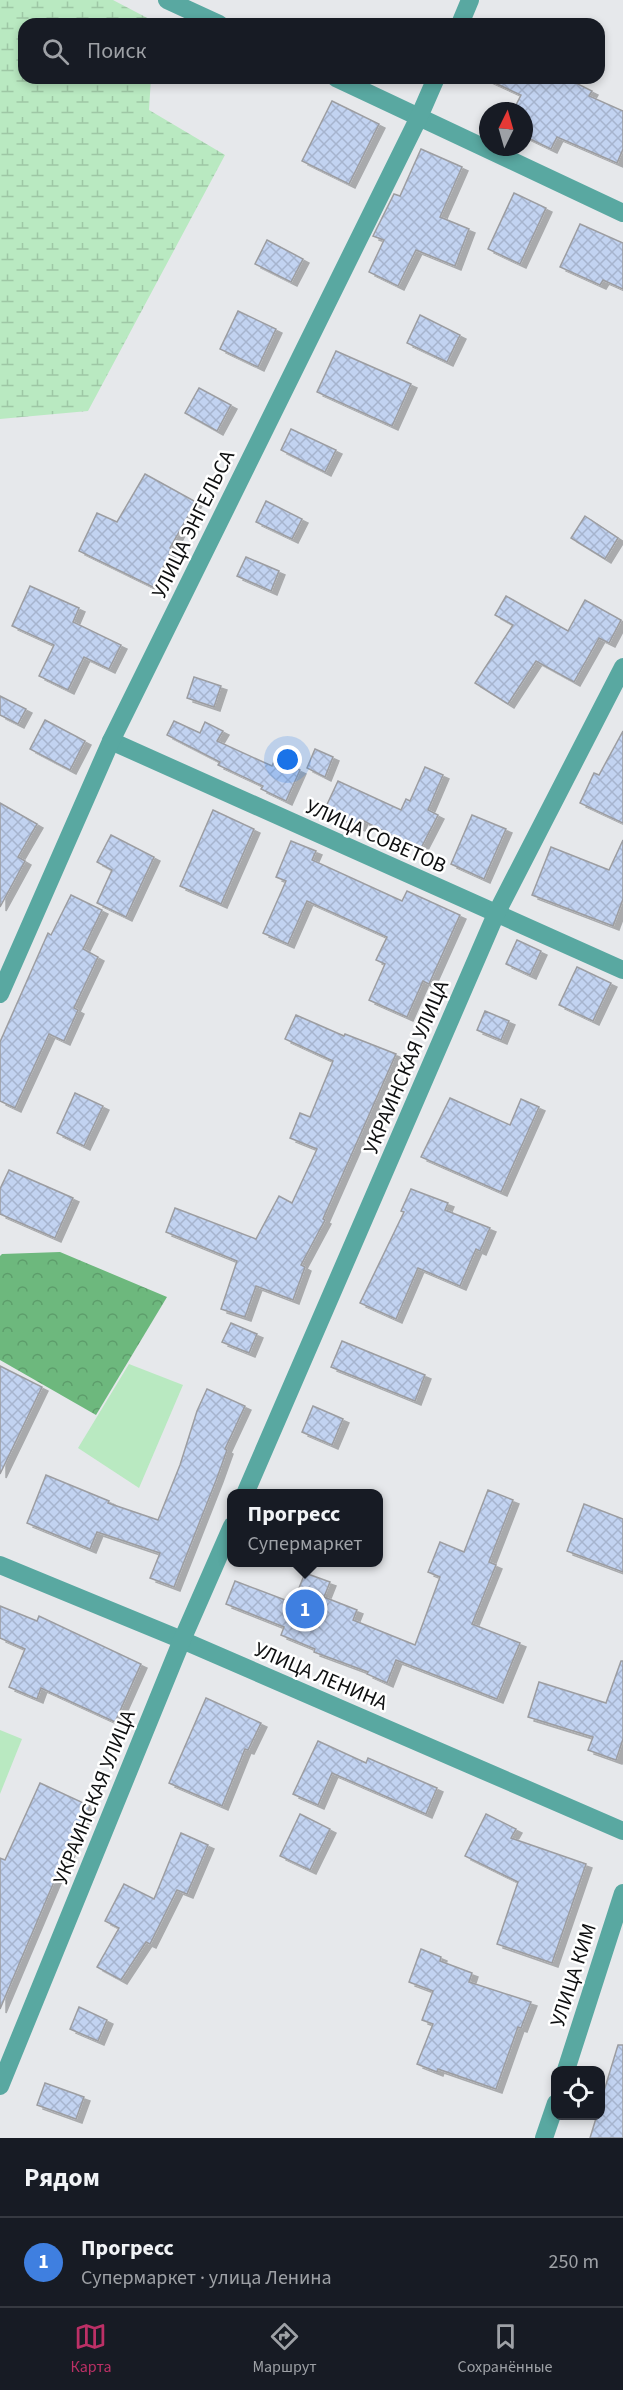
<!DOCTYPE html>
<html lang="ru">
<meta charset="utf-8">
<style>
:root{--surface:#171b24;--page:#20242c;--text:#f1f3f6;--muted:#9ea1a6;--line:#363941;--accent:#bc3066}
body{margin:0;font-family:"Source Sans 3",sans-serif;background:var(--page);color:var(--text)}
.controls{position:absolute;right:18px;bottom:18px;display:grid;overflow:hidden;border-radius:12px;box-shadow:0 3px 9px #0003}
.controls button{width:54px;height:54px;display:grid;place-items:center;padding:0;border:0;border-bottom:2px solid var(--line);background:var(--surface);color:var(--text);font:30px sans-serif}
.compass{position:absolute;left:479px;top:102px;width:54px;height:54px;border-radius:50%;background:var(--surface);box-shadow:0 3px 9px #0003;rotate:5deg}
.you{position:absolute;left:288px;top:760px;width:21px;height:21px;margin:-15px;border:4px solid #fff;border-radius:50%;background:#1a73e8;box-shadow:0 0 0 9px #1a73e833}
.badge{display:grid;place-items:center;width:39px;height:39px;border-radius:50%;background:var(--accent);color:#fff;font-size:20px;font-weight:700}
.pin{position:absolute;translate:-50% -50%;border:3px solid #fff;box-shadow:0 2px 6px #0006}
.popup{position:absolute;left:227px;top:1489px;width:156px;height:78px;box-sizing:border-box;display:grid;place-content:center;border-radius:12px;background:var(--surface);filter:drop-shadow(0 2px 4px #0005);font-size:20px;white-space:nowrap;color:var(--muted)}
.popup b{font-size:22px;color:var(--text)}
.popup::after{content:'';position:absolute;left:50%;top:100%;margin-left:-12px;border:12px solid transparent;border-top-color:var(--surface)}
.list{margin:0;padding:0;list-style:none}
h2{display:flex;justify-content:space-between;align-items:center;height:78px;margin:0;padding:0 24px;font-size:26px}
h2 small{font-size:20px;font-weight:400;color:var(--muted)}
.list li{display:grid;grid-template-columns:39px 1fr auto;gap:18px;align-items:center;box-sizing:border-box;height:90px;padding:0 24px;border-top:2px solid var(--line)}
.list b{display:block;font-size:22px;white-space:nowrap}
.list p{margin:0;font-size:20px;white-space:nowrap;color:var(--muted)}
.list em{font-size:20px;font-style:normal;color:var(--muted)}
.icon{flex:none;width:33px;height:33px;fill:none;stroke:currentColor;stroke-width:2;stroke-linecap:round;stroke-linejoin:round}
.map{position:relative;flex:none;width:623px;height:2138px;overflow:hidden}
.search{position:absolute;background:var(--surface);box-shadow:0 3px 9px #0003;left:18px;right:18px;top:18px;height:66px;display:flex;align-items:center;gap:15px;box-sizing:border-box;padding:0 21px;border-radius:18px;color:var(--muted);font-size:22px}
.sheet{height:168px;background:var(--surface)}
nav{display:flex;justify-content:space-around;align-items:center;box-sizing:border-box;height:84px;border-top:2px solid var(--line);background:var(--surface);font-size:16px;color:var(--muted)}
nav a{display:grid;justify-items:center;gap:3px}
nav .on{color:var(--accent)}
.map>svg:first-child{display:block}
.forest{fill:url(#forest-crowns)}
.wetland{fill:url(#wetland-marsh)}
.park{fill:#b9e9c1}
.building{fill:url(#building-cross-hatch);stroke:#9c9da1;stroke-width:1.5;filter:url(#shadow)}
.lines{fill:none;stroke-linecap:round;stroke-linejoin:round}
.minor{stroke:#59a8a1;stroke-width:18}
.labels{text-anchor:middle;stroke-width:5;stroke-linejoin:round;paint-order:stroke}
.street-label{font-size:21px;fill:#0e0f10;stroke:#fff}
</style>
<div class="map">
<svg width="623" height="2138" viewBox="0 0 623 2138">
<defs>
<pattern id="forest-crowns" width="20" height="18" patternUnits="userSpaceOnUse" patternTransform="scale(1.5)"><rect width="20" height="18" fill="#6db87d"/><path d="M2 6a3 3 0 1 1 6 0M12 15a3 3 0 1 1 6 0" fill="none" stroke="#5d9d6b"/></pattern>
<pattern id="wetland-marsh" width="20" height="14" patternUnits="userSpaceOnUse" patternTransform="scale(1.5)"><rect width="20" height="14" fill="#b9e9c1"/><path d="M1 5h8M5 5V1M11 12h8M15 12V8" fill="none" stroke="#9ec7a5"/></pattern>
<pattern id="building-cross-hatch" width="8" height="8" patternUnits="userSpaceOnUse" patternTransform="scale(1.5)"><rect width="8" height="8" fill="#c2d3f1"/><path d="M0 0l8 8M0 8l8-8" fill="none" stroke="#a6b4ce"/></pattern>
<filter id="shadow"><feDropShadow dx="6" dy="4" stdDeviation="0" flood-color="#0004"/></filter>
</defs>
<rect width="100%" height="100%" fill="#e6e8eb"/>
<path class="forest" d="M60,1252l107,45 -71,118 -96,-55v-104l2,-2z"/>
<path class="wetland" d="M0,0h113l42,22v2h-131v54h127l-2,32 76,45 -137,256 -88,8z"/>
<g class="park">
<path d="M129,1364l54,21 -44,103 -61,-40z"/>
<path d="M0,1730l22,9 -22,55z"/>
</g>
<g class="building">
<path d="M484,78h82l26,13 -3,5 34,15v38l-6,14 -60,-26 -6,12 -27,-13v-25h-11l8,-16z"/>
<path d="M332,101l47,23 -30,60 -47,-23z"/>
<path d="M421,149l41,18 -22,50 29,12 -14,37 -39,-16 -18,36 -29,-14 15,-32 -11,-4 21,-42 6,2z"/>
<path d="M514,193l32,15 -26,56 -32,-15z"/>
<path d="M580,224l43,19v46l-20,-9 -3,5 -40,-18z"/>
<path d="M267,240l36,19 -12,23 -36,-18z"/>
<path d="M238,311l38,18 -18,38 -38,-18z"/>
<path d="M420,315l40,20 -13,27 -40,-19z"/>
<path d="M336,351l75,33 -19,42 -75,-34z"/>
<path d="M199,388l32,17 -14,26 -32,-18z"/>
<path d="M291,429l45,21 -11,22 -44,-22z"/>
<path d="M145,474l51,28 -26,46 2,1 -19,38 -74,-36 18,-38 20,9z"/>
<path d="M266,501l36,18 -10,20 -36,-17z"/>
<path d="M585,516l33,22 -13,21 -34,-21z"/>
<path d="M246,557l33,14 -8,20 -34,-15z"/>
<path d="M30,586l49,22 -6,14 48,23 -12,24 -25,-12 -16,33 -29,-14 15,-31 -42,-19z"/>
<path d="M506,596l62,35 17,-31 36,20 -12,23 -10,-5 -25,44 -38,-21 -28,43 -33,-21 38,-58 -18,-10z"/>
<path d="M194,677l27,9 -7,21 -27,-9z"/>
<path d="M0,696l26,13 -8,15 -18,-9z"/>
<path d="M45,720l40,21 -15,29 -40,-21z"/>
<path d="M174,721l26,12 5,-11 18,9 -6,10 55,25 3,-7 25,11 -14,31 -25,-12 2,-3 -45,-21 2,-3 -53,-27z"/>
<path d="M623,731v92l-43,-20 14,-30 5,2z"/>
<path d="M315,749l18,8 -8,20 -18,-9z"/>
<path d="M425,767l18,8 -15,35 10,5 -18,35 -58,-30 -3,7 -35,-16 14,-30 63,29 5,-11 4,2z"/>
<path d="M0,803l37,21 -19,33 7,4 -25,46z"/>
<path d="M213,810l41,19 -33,75 -41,-18z"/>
<path d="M472,815l34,14 -22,50 -33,-15z"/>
<path d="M111,835l43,22 -28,60 -29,-14 15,-33 -15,-8z"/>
<path d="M623,840v59l-10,27 -81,-31 19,-48 58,23z"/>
<path d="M291,841l25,10 -4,9 90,41 5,-10 53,24 -31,69 -6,-3 -16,36 -38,-17 16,-36 -9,-4 11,-23 -80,-36 -19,43 -25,-11 23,-52 -10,-4z"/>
<path d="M71,895l31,15 -19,39 15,8 -24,51 4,2 -14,31 -15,-7 -34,74 -15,-7v-59l48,-109 3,2z"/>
<path d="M517,940l24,11 -11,24 -24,-11z"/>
<path d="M577,967l34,16 -18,38 -34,-16z"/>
<path d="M485,1011l24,10 -8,19 -24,-10z"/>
<path d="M296,1015l48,21 1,-2 51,20 -73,165 2,1 -24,45 4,2 -12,33 -37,-14 -11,31 -24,-8 16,-48 -71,-29 9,-24 81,31 23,-43 13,7 25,-54 -27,-11 10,-25 10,4 23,-56 -48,-22z"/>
<path d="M75,1093l28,13 -19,40 -27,-13z"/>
<path d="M450,1098l60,27 11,-26 18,8 -38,85 -80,-35z"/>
<path d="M9,1170l64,28 -18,40 -55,-24v-25z"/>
<path d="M411,1189l37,14 -3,7 45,18 -10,23 -4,-2 -16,37 -42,-18 -22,51 -36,-16 44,-91 -3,-1z"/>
<path d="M231,1323l26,11 -8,19 -27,-11z"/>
<path d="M342,1341l83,34 -10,26 -84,-34z"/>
<path d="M0,1366l42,21 -42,87z"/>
<path d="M207,1389l38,17 -20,43 2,1 -10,28 -43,109 -24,-9 10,-25 -63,-21 -7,17 -63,-26 19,-48 63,26 -1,2 50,17 22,-55 17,-54z"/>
<path d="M313,1406l30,13 -11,26 -30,-13z"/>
<path d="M488,1490l25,10 -24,62 7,3 -24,59 48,19 -23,56 -101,-39 -9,23 -20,-9 1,-2 -54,-20 1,-3 -34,-14 3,-8 -58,-23 9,-23 58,22 12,-30 25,9 -6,15 33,13 -4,10 62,25 25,-68 -12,-5 12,-30 24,10z"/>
<path d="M584,1504l39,15v53l-56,-21z"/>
<path d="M0,1606l37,15 2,-5 102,48 -26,58 -74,-34 -4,11 -28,-12 16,-38 -25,-11z"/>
<path d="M621,1661h2v78l-7,21 -28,-10 5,-13 -65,-20 11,-35 67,21z"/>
<path d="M206,1698l55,25 -13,27 -3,-1 -23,57 -53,-23z"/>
<path d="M318,1741l48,22 2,-5 69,30 -11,26 -94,-41 -14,32 -25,-11z"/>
<path d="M40,1783l50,23 -26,57h-2l-62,146v-151l5,2z"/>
<path d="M300,1814l30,15 -20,41 -30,-14z"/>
<path d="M486,1814l30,15 -5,9 75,26 -34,99 -55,-19 21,-62 -53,-26z"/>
<path d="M181,1833l27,12 -21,49 -10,-4 -27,54 -4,-2 -25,38 -24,-13 22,-39 -14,-7 19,-37 30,15z"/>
<path d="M421,1949l20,8 -1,4 32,12 -3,9 62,20 -10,26 -3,-1 -22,62 -58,-20 -1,3 -20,-8 16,-40 -11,-4 11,-29 -24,-9z"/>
<path d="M79,2007l28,13 -9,21 -28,-12z"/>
<path d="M618,2045h5v93h-33l7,-23h3v-11z"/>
<path d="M45,2083l39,14 -8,22 -39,-14z"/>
</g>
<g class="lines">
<g class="minor">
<path d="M167,0l52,24"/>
<path d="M460,24l10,-24"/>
<path d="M336,78l287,135"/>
<path d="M111,741l512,229"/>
<path d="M0,994l111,-253 308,-624 17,-39"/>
<path d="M245,1494l251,-580 127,-247"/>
<path d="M0,1565l182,75 441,191"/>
<path d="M566,2070l57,-177"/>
<path d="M0,2086l182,-446 50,-114"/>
<path d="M544,2138l12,-35"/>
</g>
</g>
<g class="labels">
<g class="street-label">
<text transform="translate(193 524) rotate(-64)" y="7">УЛИЦА ЭНГЕЛЬСА</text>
<text transform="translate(376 836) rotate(24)" y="7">УЛИЦА СОВЕТОВ</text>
<text transform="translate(406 1067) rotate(-67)" y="7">УКРАИНСКАЯ УЛИЦА</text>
<text transform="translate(321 1676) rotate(23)" y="7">УЛИЦА ЛЕНИНА</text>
<text transform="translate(94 1797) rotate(-68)" y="7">УКРАИНСКАЯ УЛИЦА</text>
<text transform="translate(573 1975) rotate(-72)" y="7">УЛИЦА КИМ</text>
</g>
</g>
</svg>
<div class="controls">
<button><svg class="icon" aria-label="locate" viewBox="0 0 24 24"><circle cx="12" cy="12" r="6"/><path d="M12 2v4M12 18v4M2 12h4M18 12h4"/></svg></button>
</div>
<svg class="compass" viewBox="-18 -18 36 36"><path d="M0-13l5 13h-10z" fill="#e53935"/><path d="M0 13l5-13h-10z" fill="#9ea1a6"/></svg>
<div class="you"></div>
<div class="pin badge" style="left:305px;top:1609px;background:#3f7fe0">1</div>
<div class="popup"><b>Прогресс</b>Супермаркет</div>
<div class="search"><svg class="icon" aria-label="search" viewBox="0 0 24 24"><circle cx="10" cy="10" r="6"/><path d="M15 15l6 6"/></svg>Поиск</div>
</div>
<section class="sheet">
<h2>Рядом<small></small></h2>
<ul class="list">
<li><span class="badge" style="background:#3f7fe0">1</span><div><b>Прогресс</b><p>Супермаркет · улица Ленина</p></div><em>250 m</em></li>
</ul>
</section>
<nav>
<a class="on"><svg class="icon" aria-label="map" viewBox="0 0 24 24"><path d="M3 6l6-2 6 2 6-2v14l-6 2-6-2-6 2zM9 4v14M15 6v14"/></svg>Карта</a>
<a><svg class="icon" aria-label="directions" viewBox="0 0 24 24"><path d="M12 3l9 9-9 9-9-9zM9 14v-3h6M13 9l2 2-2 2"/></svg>Маршрут</a>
<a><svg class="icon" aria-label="saved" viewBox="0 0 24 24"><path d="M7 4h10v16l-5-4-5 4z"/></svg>Сохранённые</a>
</nav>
